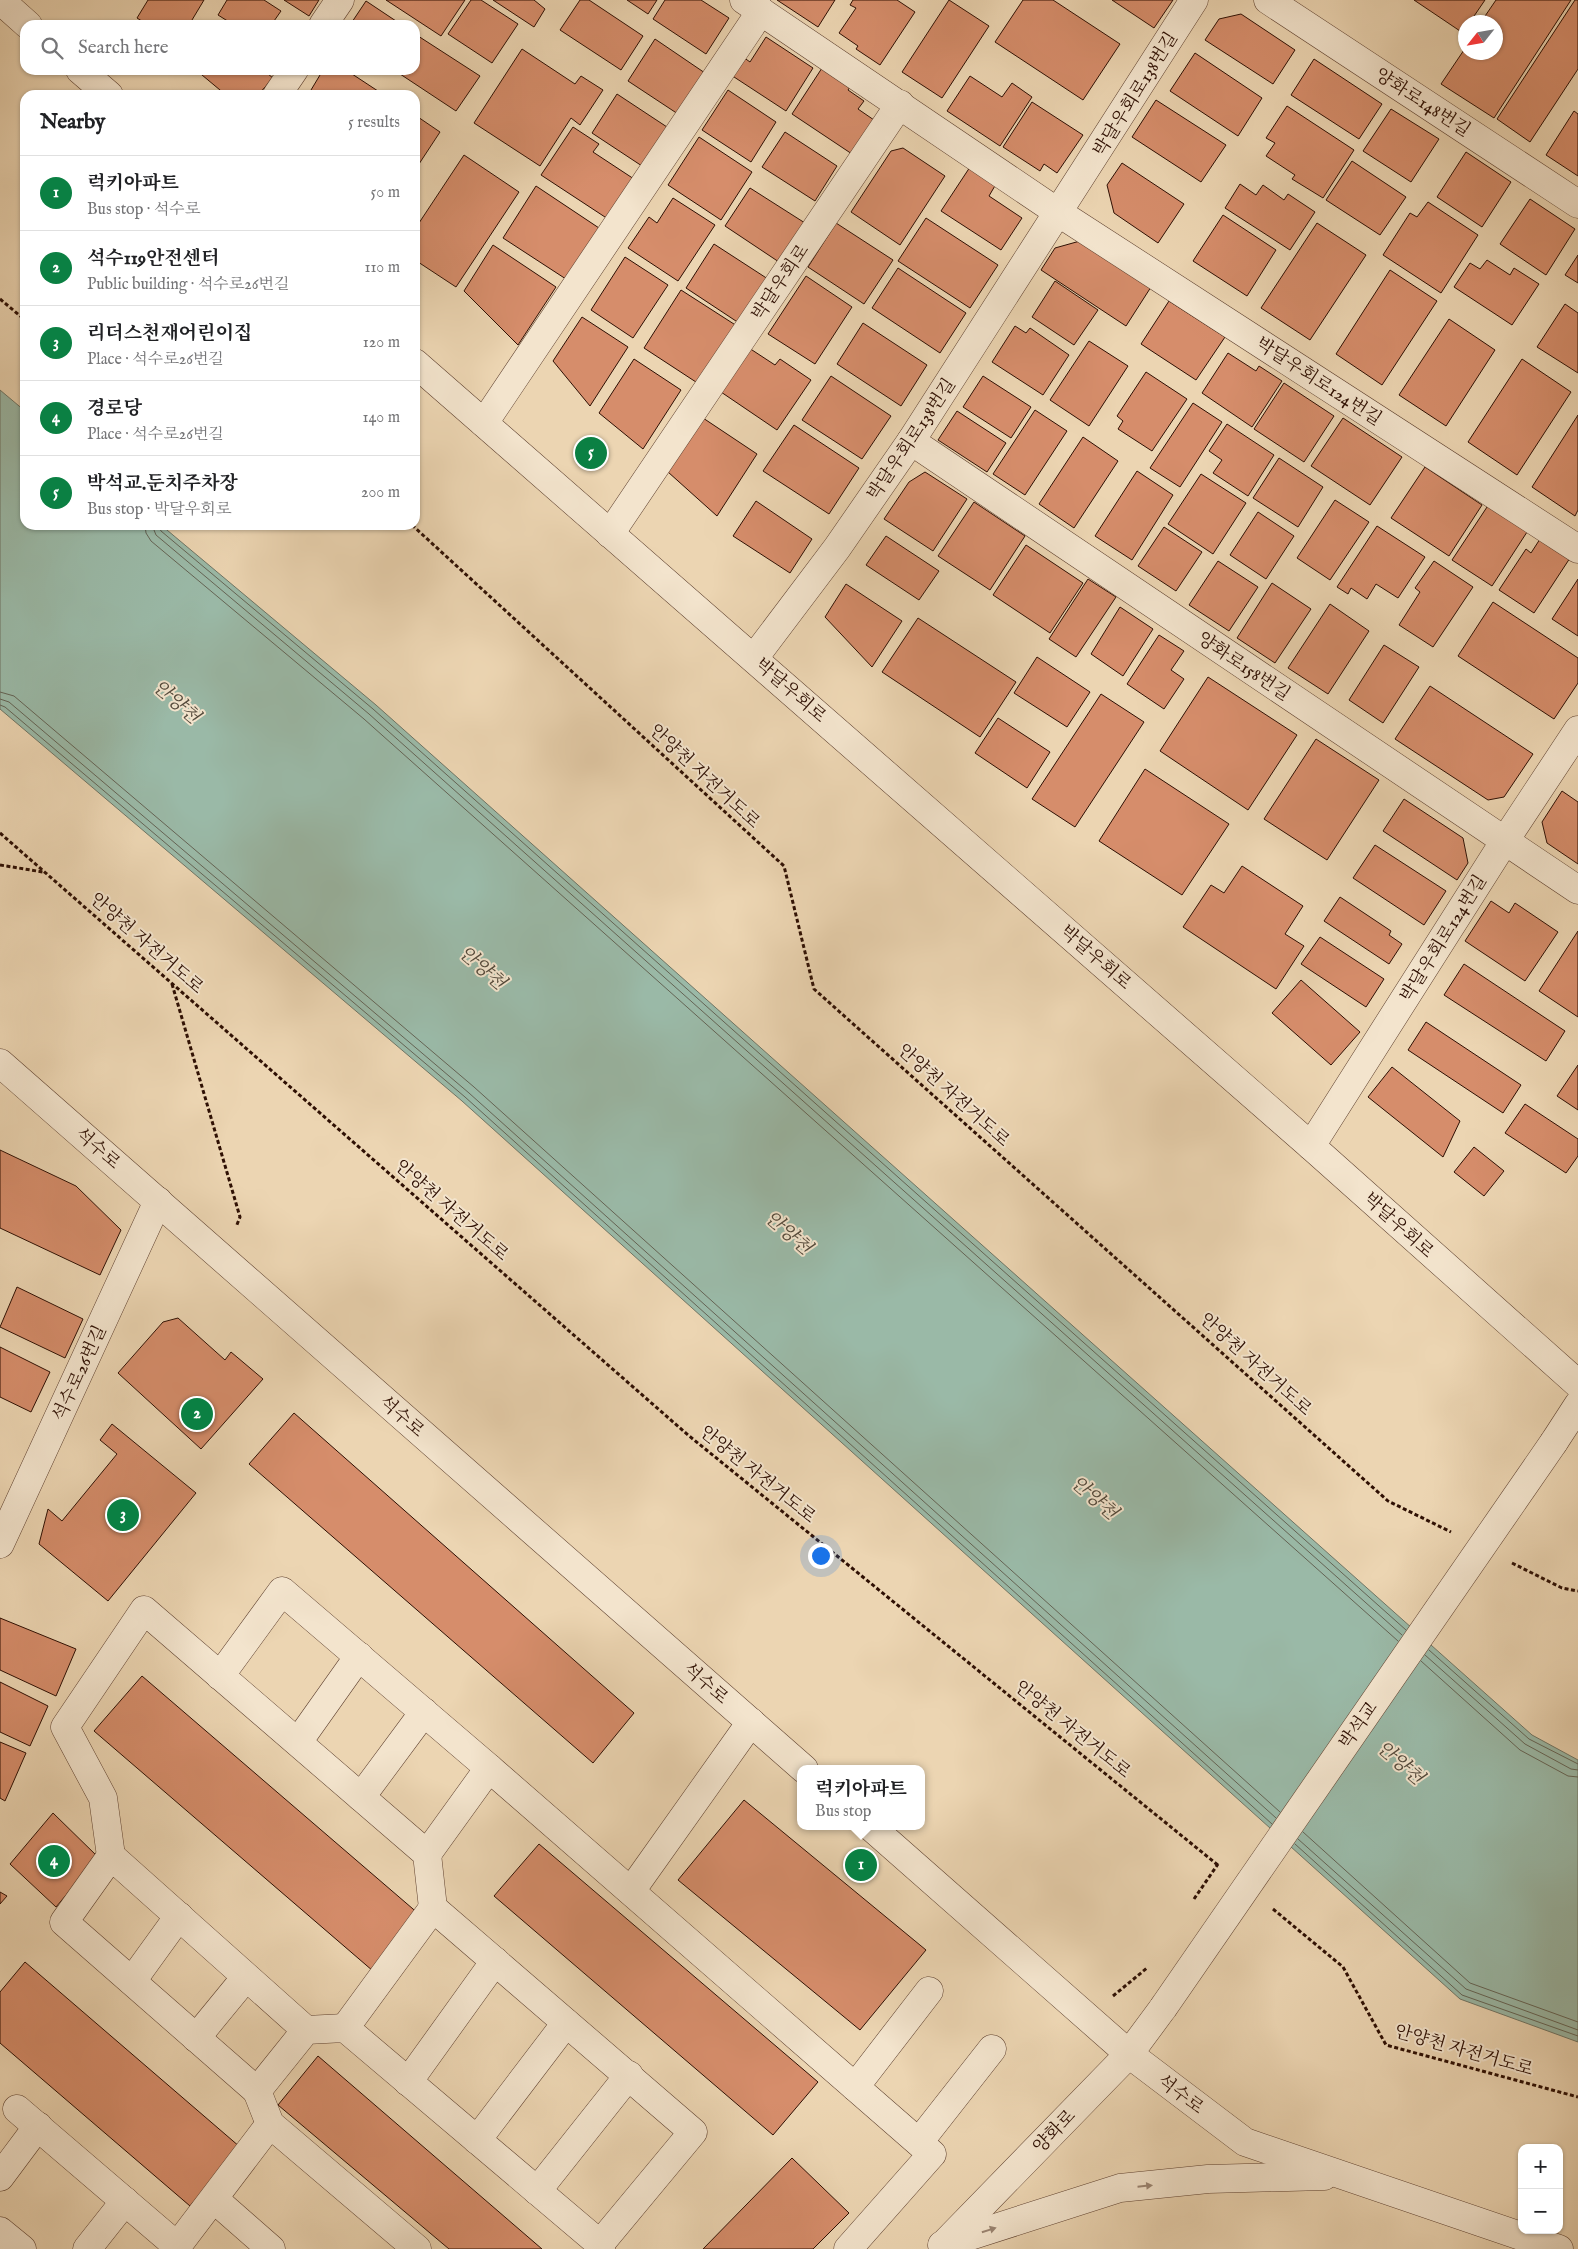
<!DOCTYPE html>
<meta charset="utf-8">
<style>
:root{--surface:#fff;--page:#f6f6f6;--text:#202124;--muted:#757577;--line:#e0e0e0;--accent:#0b8043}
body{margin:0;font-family:"IM FELL English","Noto Serif KR",serif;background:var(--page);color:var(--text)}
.controls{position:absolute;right:15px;bottom:15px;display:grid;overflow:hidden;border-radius:10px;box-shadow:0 1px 4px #0004}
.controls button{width:45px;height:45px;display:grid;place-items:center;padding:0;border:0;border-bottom:1px solid var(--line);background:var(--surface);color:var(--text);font:25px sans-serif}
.compass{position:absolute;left:1458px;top:15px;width:45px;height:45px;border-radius:50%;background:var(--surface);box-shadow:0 1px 4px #0004;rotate:239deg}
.you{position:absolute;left:820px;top:1555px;width:18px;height:18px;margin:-12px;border:4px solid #fff;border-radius:50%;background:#1a73e8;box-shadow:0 0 0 8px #1a73e833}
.badge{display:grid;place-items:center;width:32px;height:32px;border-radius:50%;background:var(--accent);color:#fff;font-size:16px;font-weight:700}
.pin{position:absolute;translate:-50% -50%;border:2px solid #fff;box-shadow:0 1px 5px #0006}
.popup{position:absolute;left:797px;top:1765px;width:128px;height:65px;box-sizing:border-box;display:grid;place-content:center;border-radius:10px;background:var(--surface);filter:drop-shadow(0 1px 4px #0005);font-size:16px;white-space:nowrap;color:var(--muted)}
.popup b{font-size:19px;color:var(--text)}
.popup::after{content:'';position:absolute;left:50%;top:100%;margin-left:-10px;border:10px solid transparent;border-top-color:var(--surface)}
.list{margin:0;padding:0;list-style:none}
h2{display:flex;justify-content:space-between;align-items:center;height:65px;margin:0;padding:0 20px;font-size:21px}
h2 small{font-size:16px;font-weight:400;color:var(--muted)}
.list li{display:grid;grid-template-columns:32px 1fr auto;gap:15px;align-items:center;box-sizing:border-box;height:75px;padding:0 20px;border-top:1px solid var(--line)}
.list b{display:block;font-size:19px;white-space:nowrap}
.list p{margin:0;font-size:16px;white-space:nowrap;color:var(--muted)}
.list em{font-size:16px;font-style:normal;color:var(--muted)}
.icon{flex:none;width:28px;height:28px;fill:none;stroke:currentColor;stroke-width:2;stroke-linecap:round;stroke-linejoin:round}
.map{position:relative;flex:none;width:1578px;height:2249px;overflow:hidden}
.search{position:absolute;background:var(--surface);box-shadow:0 1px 4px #0004;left:20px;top:20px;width:400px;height:55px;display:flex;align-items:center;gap:12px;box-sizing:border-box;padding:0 18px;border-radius:15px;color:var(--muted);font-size:19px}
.panel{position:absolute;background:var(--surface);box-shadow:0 1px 4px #0004;left:20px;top:90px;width:400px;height:440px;border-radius:15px}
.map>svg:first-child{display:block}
.water{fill:#9ab9a7;stroke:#6f7565}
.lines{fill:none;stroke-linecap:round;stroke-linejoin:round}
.shore{stroke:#646455;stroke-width:1}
.building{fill:#d68d6b;stroke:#2e0f03}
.minor-casing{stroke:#5e402f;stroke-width:29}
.path{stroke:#2e0f03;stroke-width:3;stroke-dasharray:4 2.5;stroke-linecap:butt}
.minor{stroke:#f3e4cd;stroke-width:28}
.minor-bridge-casing{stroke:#5e402f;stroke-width:29;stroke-linecap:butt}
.minor-bridge{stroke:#f3e4cd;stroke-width:28}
.oneway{fill:#9a8472}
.labels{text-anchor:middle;stroke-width:4;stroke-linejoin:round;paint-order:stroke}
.street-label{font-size:18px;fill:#2e0f03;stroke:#f3e4cd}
.water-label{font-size:19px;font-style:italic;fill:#544a3c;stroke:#f3e4cd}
</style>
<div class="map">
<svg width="1578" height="2249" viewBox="0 0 1578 2249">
<rect width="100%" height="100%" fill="#ecd5b2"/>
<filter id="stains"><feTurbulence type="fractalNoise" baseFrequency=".004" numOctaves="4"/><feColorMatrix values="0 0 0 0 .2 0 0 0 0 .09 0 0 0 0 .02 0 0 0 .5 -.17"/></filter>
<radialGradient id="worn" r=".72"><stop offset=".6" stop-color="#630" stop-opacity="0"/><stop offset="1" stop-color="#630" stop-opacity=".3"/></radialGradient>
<path class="water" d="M0,390l25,21v114h136l215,180 1156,1030 46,25v282l-118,-43 -998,-898 -462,-392z"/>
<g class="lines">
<g class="shore">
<path d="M145,525l1,8 5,8 213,178 1034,922"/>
<path d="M152,525l4,10 213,179 1033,921"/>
<path d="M158,525l3,6 212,178 1033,921"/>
<path d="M0,692l14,4 460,391 806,725"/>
<path d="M0,699l9,3 460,391 807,725"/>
<path d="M0,705l5,2 460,390 807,727"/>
<path d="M1429,1650l100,89 49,25"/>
<path d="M1425,1655l100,89 46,25 7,1"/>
<path d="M1421,1661l99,89 48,26 10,1"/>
<path d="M1303,1832l167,151 108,39"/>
<path d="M1298,1839l168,150 112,41"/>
<path d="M1295,1844l167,151 116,41"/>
</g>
</g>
<g class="building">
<path d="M148,0h56l-15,25h-41l-11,-7z"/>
<path d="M227,0h37l17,11 -7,10 5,4h-45l-16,-10z"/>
<path d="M284,0h35l-10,16z"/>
<path d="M386,0h79l-24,36z"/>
<path d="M471,0h10l37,24 -26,39 -44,-29z"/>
<path d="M493,0h41l11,9 -11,18z"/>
<path d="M580,0h9l54,36 -22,34 -61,-40z"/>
<path d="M627,0h30l-9,14z"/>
<path d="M665,0h36l28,18 -23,36 -53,-35z"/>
<path d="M777,0h58l-17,27z"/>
<path d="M853,0h44l18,12 -35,53 -24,-16 2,-3 -19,-13 17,-25 -6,-3z"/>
<path d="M949,0l40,26 -47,72 -40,-26z"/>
<path d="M1023,0h30l67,44 -37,56 -88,-58z"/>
<path d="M1112,0h61l-19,28z"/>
<path d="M1414,0h71l-15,22h-4l-3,11z"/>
<path d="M1496,0h75l-77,118 -53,-34 25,-37v5h30v-30h-15z"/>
<path d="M1575,0h3v69l-48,73 -33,-23z"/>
<path d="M366,1l36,24h-52z"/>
<path d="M1241,14l54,36 -22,34 -68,-44 14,-21z"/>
<path d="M415,34l65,42 -24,35 -62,-41h21z"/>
<path d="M766,37l47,31 -27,43 -55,-36 12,-18 7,5z"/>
<path d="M655,39l50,34 -27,41 -50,-33z"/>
<path d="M522,49l53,35 6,-8 22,14 -23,35 -9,-7 -31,48 -66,-43z"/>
<path d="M1195,53l67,45 -24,38 -68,-45z"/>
<path d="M1314,59l68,45 -23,35 -68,-44z"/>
<path d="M822,68l28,19 -2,3 16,11 -6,8 16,11 -22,34 -60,-40z"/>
<path d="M196,70h67l10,8 -15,17h-32z"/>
<path d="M323,70h23l38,25h-76z"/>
<path d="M970,76l32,21 10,-14 20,14 -32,49 -53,-35z"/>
<path d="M728,90l48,32 -25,40 -49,-32z"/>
<path d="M617,94l50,33 -25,39 -50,-33z"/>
<path d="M1156,100l70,45 -25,37 -69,-45z"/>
<path d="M1032,102l51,33 -26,38 -13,-9 -4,7 -37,-24z"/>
<path d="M1287,106l67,44 -31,48 -31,-19 3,-4 -29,-19 9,-13 -9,-5z"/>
<path d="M1391,109l48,30 -28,43 -48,-31z"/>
<path d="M1574,111l4,3v62l-32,-21z"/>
<path d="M415,115l25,17 -23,35 -2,-1z"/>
<path d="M573,127l26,17 -6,8 41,27 -26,40 -67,-44z"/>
<path d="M785,132l52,34 -22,35 -53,-34z"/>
<path d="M699,137l53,35 -31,48 -53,-35z"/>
<path d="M903,148l42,28 -45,69 -49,-33 40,-61z"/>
<path d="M1466,152l45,30 -29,45 -45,-30z"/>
<path d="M464,155l55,37 -63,95 -41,-27v-31z"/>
<path d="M1352,161l54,36 -26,38 -54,-35z"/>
<path d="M1122,163l62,41 -26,39 -44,-30 -7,-28z"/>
<path d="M970,167l26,17 -7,12 33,22 -21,32 -60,-39z"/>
<path d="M1240,184l16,11 7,-10 21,15 4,-6 27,18 -25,38 -65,-42z"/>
<path d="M536,186l66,44 -33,51 -66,-43z"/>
<path d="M750,188l55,35 -26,39 -54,-36z"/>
<path d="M673,198l42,27 -37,56 -50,-33 21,-31 8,6z"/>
<path d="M1530,199l45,30 -29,46 -46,-31z"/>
<path d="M1428,202l50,33 -37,58 -58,-38 27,-42 7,4z"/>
<path d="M1223,215l53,35 -29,46 -54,-35z"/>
<path d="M926,218l72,47 -28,43 -72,-47z"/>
<path d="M836,223l57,37 -29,44 -56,-37z"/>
<path d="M1317,223l49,32 -56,85 -49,-32z"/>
<path d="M1080,241l71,46 -25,39 -85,-56 14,-22z"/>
<path d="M714,244l57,37 -29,44 -56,-37z"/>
<path d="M493,245l63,42 -38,58 -54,-54z"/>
<path d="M1578,255v28l-13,-8z"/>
<path d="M625,257l43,28 -35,53 -42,-28z"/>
<path d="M1487,260l23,15 4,-7 25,16 -27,41 -58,-38 16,-24 10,6z"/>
<path d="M898,268l68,45 -26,40 -68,-45z"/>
<path d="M1390,270l47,31 -55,84 -46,-31z"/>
<path d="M806,276l46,31 -37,57 -47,-30z"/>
<path d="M1055,281l43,29 -24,35 -42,-28z"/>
<path d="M681,290l56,36 -38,58 -55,-36z"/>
<path d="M1169,301l56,36 -29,43 -55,-36z"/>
<path d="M1565,304l13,9v60l-41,-26z"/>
<path d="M582,317l46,30 -38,59 -37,-45z"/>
<path d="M1449,319l46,31 -49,76 -47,-31z"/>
<path d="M863,323l64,42 -26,41 -64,-42z"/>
<path d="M1015,326l11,7 4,-5 39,27 -26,40 -51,-33z"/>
<path d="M1089,341l39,25 -39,60 -39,-26z"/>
<path d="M749,348l26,17 5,-6 31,21 -34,50 -56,-38z"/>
<path d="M1228,353l28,18 3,-5 23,15 -30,46 -50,-34z"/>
<path d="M634,359l47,31 -38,59 -44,-36z"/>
<path d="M1522,359l49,33 -54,83 -49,-33z"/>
<path d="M1146,372l41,27 -35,52 -34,-22 5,-8 -6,-5z"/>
<path d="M831,376l60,40 -29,43 -60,-39z"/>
<path d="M983,376l48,31 -20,31 -48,-31z"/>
<path d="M1284,383l50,33 -30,46 -50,-33z"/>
<path d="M1193,403l29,19 -42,65 -30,-19z"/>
<path d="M1035,410l32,21 -42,64 -32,-21z"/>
<path d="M957,411l49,32 -19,29 -49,-32z"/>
<path d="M1578,415v95l-3,6 -43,-29z"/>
<path d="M703,418l54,36 -40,62 -49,-44z"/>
<path d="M1343,418l59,39 -32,48 -59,-39z"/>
<path d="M1227,424l47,31 -26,41 -35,-23 9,-13 -13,-9z"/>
<path d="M794,425l65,43 -30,46 -66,-43z"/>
<path d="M1083,437l35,24 -44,67 -35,-24z"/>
<path d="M1279,458l44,29 -25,40 -45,-29z"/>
<path d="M1425,467l57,38 -33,51 -58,-38z"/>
<path d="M1137,471l36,24 -41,65 -37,-24z"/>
<path d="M925,472l42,27 -34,52 -49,-32 25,-37z"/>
<path d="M1201,474l45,29 -33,51 -45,-30z"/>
<path d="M1335,500l34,22 -39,58 -33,-22z"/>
<path d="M756,501l56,38 -22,34 -57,-37z"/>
<path d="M974,502l51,34 -35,54 -52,-34z"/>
<path d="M1489,504l40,25 -37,57 -40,-26z"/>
<path d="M1258,512l36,24 -28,43 -36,-24z"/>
<path d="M1377,526l48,31 -27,41 -22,-14 -9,15 -16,-11 -3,6 -11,-7z"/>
<path d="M1164,527l38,25 -26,39 -38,-25z"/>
<path d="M886,536l53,35 -20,29 -53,-35z"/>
<path d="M1540,539l30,19 -36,55 -35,-23 27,-41 5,4z"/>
<path d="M1026,545l57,38 -33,50 -57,-38z"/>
<path d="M1218,561l40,26 -29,44 -40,-26z"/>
<path d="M1434,561l39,26 -40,60 -34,-22 21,-33 -5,-4z"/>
<path d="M1088,579l28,18 -40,60 -27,-18z"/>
<path d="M1578,579v57l-26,-17z"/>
<path d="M1272,583l39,26 -36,54 -38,-25z"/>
<path d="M846,584l56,37 -30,46 -47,-50z"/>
<path d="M1493,602l85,56v25l-24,36 -96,-63z"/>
<path d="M1330,604l39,27 -41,63 -40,-26z"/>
<path d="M1120,607l33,22 -30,47 -32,-22z"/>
<path d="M918,618l98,64 -36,55 -98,-65z"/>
<path d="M1159,635l25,16 -13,19 13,9 -20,30 -37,-25z"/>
<path d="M1384,645l35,22 -36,56 -34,-23z"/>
<path d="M1037,657l53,35 -23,35 -53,-34z"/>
<path d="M1208,677l89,58 -49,75 -88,-59z"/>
<path d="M1430,686l103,68 -29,43 -16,3 -93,-61z"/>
<path d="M1101,694l43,28 -69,105 -43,-28z"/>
<path d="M998,718l52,34 -23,36 -52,-35z"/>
<path d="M1316,739l63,41 -52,80 -63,-41z"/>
<path d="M1145,769l84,55 -47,71 -83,-54z"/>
<path d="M1562,791l16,11v62l-31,-21 -5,-21z"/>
<path d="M1404,799l59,39 5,25 -11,17 -74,-49z"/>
<path d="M1375,845l71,46 -22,34 -71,-47z"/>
<path d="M1242,866l61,40 -18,28 19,12 -28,43 -93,-62 28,-42 13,8z"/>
<path d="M1340,897l51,34 -2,4 13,9 -13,20 -65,-43z"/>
<path d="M1491,901l18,12 6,-10 43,29 -33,49 -60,-40z"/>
<path d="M1578,931v86l-39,-26z"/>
<path d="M1320,937l64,42 -18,28 -65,-43z"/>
<path d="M1464,964l101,67 -19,30 -102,-66z"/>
<path d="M1301,980l59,52 -29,33 -59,-52z"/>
<path d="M1426,1022l95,63 -18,28 -95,-63z"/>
<path d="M1578,1065v45l-21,-14z"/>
<path d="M1392,1067l68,54 -17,36 -75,-60z"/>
<path d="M1525,1104l53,35v17l-12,17 -61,-40z"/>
<path d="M1474,1147l30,24 -20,25 -30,-24z"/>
<path d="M0,1150l76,36 45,44 -21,45 -100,-47z"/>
<path d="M17,1287l66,32 -18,39 -65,-31z"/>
<path d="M178,1318l47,42 6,-8 32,27 -62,70 -83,-76 45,-51z"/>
<path d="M0,1347l50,25 -19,40 -31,-15z"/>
<path d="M294,1413l340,300 -41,50 -344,-299z"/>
<path d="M112,1424l84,69 -88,108 -69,-57 9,-35 14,12 55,-67 -17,-14z"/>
<path d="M0,1618l76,31 -20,47 -56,-26z"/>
<path d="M142,1676l278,239 -47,56 -279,-240z"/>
<path d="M0,1682l48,24 -18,40 -30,-14z"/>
<path d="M0,1742l26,11 -21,48 -5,-3z"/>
<path d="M744,1800l182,150 -66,80 -182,-150z"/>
<path d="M53,1813l45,44 -42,50 -46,-43z"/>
<path d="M539,1844l279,238 -45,53 -279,-239z"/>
<path d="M0,1892l7,4 -7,8z"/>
<path d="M25,1962l215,185 -50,59 -190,-163v-51z"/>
<path d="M318,2056l224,193h-93l-171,-144z"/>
<path d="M792,2158l57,55 -36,36h-110z"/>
</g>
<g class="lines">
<g class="minor-casing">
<g id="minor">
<path d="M0,0l28,25"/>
<path d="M744,0l315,213 519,336"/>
<path d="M1268,0l310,204"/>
<path d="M323,25l17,-25"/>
<path d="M80,70l29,25"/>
<path d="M277,95l17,-25"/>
<path d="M415,363l896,783 267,238"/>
<path d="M484,423l277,-412"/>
<path d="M911,441l667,449"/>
<path d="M610,534l290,-430"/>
<path d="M754,658l83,-110 74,-107 283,-441"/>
<path d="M0,1063l804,706"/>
<path d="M1311,1146l193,-304 74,-112"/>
<path d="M1554,1442l24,-37"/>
<path d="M0,1544l158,-343"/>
<path d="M220,1676l62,-85 207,177"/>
<path d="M298,1742l61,-86"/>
<path d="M361,1797l63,-85"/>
<path d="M870,1826l259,228 116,88 314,107"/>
<path d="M427,1854l62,-86 443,386 -84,95"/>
<path d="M111,1856l-8,-58 -38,-71 79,-117 283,244 6,54"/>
<path d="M631,1891l120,-169"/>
<path d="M132,1981l47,-65"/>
<path d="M345,2028l88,-120 260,224 -93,112"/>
<path d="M196,2038l50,-61"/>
<path d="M408,2082l87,-121"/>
<path d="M855,2087l74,-96"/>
<path d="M257,2091l-193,-169 47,-66 195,174"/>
<path d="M17,2109l160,137"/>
<path d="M477,2140l89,-117"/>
<path d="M919,2142l73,-93"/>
<path d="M0,2177l38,-51"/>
<path d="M537,2191l92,-116"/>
<path d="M214,2199l57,50"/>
<path d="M0,2231l22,18"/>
<path d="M945,2243l184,-189 34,-46"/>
<path d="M942,2245l178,-57 88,-9 116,-3"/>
<path d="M87,2249l38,-48"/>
<path d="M175,2249l95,-125"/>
<path d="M417,2249l-147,-125 -13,-33 49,-61 39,-2 255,216 1,5"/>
</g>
</g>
<g class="path">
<path d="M0,299l25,21"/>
<path d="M412,525l372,341 30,123 574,512 63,31"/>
<path d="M0,833l688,602 531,431"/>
<path d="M0,865l43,7"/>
<path d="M172,984l68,233 -4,10"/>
<path d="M1512,1563l50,25 16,3"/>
<path d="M1194,1899l24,-35"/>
<path d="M1273,1909l70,58 43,78 192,52"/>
<path d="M1113,1996l34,-28"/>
</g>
<use href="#minor" class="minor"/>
<g class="minor-bridge-casing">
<path id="minor-bridge" d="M1163,2008l391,-566"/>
</g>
<use href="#minor-bridge" class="minor-bridge"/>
</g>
<defs><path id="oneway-solid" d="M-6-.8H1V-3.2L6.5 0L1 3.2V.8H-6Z" transform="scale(1.25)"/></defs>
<g class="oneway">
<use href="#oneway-solid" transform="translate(1145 2186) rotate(-6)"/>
<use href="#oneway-solid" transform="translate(989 2230) rotate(-18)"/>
</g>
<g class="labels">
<g class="street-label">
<text transform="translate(1135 94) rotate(-58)" y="6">박달우회로138번길</text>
<text transform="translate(1423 102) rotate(33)" y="6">양화로148번길</text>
<text transform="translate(780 282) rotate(-56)" y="6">박달우회로</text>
<text transform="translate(1319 381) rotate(33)" y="6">박달우회로124번길</text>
<text transform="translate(911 439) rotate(-56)" y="6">박달우회로138번길</text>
<text transform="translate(1244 666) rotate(34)" y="6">양화로158번길</text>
<text transform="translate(791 690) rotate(41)" y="6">박달우회로</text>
<text transform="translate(705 776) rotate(43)" y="6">안양천 자전거도로</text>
<text transform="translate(1443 938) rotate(-58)" y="6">박달우회로124번길</text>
<text transform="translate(147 943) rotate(41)" y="6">안양천 자전거도로</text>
<text transform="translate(1096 957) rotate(41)" y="6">박달우회로</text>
<text transform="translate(954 1095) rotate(42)" y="6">안양천 자전거도로</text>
<text transform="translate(98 1148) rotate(41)" y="6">석수로</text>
<text transform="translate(452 1210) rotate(41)" y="6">안양천 자전거도로</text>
<text transform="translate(1399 1225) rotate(42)" y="6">박달우회로</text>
<text transform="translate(1256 1364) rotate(42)" y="6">안양천 자전거도로</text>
<text transform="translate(79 1373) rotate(-65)" y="6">석수로26번길</text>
<text transform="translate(402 1416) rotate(41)" y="6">석수로</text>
<text transform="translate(758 1474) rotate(39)" y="6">안양천 자전거도로</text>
<text transform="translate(706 1683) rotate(41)" y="6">석수로</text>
<text transform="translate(1358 1725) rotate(-55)" y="6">박석교</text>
<text transform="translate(1073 1729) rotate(39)" y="6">안양천 자전거도로</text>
<text transform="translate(1464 2050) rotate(16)" y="6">안양천 자전거도로</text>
<text transform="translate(1181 2094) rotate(37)" y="6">석수로</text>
<text transform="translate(1054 2131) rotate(-46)" y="6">양화로</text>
</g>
<g class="water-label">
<text transform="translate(177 701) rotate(41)" y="7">안양천</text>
<text transform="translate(483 967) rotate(41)" y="7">안양천</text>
<text transform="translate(789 1232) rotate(41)" y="7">안양천</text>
<text transform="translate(1095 1497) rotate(41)" y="7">안양천</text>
<text transform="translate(1401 1762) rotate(41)" y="7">안양천</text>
</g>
</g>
<rect width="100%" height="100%" filter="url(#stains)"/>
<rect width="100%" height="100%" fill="url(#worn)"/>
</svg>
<div class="controls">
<button>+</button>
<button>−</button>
</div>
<svg class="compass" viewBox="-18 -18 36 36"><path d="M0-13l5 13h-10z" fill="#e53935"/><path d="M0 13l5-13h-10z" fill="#757577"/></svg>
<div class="you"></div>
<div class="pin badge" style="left:861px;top:1865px">1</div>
<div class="popup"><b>럭키아파트</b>Bus stop</div>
<div class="pin badge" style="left:197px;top:1414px">2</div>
<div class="pin badge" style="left:123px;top:1515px">3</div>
<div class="pin badge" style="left:54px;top:1861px">4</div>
<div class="pin badge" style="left:591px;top:453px">5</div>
<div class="search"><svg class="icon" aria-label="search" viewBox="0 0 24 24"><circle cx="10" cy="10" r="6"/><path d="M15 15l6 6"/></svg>Search here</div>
<section class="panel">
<h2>Nearby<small>5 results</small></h2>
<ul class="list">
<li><span class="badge">1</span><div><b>럭키아파트</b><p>Bus stop · 석수로</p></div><em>50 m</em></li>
<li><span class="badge">2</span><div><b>석수119안전센터</b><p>Public building · 석수로26번길</p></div><em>110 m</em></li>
<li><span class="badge">3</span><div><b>리더스천재어린이집</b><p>Place · 석수로26번길</p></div><em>120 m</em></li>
<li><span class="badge">4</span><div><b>경로당</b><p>Place · 석수로26번길</p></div><em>140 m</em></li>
<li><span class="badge">5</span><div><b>박석교.둔치주차장</b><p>Bus stop · 박달우회로</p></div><em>200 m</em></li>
</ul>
</section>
</div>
